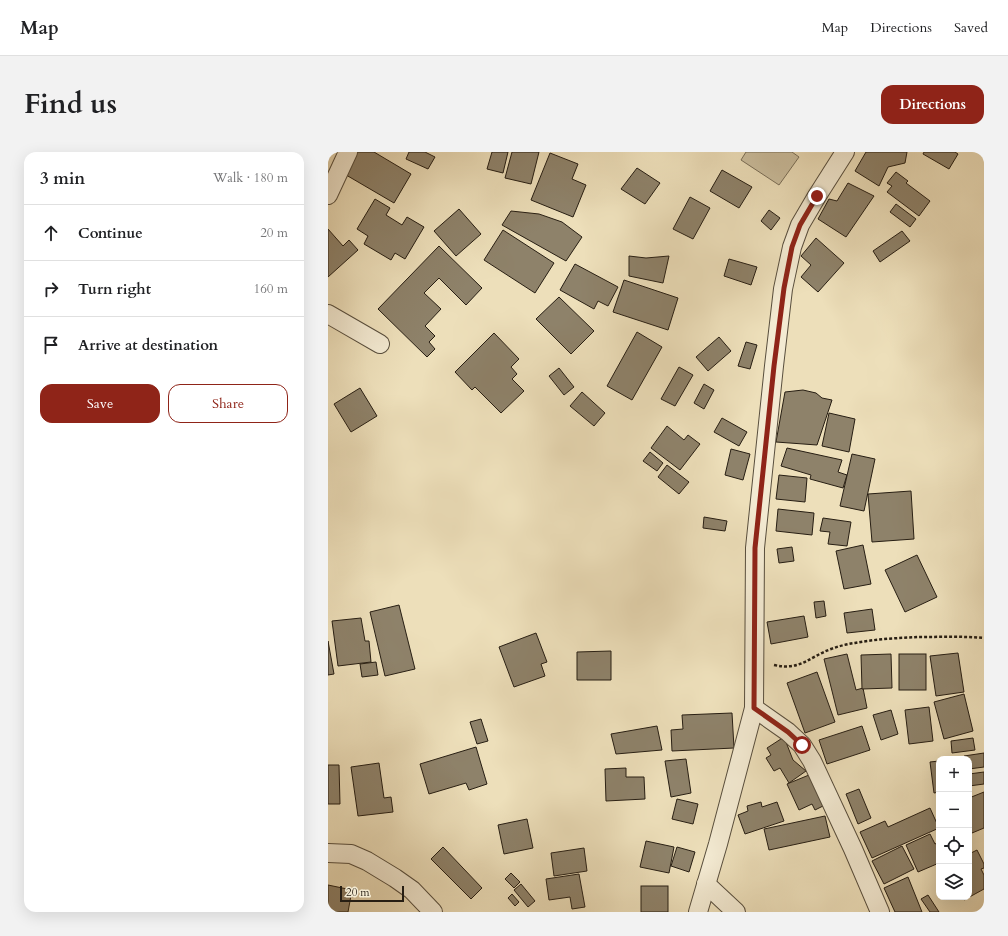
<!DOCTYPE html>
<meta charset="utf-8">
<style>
:root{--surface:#fff;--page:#f2f2f2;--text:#202124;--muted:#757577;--line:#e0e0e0;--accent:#8f2418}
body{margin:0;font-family:Cardo,serif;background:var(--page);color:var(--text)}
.controls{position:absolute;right:12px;bottom:12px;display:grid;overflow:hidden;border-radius:8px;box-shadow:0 4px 16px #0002}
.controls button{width:36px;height:36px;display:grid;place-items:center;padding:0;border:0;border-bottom:1px solid var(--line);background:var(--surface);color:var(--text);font:20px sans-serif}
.scale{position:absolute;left:12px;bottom:10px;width:64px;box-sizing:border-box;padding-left:4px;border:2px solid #271e13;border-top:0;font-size:11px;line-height:14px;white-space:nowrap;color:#271e13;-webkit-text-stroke:3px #f3ead2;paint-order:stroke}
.stop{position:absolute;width:12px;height:12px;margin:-9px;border:3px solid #8f2418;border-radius:50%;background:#fff}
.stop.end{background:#8f2418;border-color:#fff;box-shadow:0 1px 4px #0008}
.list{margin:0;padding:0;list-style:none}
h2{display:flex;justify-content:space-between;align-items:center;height:52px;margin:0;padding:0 16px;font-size:17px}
h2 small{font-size:13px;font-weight:400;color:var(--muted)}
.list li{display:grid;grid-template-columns:26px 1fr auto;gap:12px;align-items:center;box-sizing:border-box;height:56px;padding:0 16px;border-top:1px solid var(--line)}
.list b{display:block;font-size:15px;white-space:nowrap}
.list em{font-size:13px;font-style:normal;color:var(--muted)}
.actions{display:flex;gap:8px;padding:12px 16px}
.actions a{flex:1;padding:9px 0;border:1px solid var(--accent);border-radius:12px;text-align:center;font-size:14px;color:var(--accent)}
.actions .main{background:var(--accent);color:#fff}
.icon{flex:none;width:22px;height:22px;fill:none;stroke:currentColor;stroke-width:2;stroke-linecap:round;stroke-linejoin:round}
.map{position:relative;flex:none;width:656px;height:760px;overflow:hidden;border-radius:12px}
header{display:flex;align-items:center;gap:24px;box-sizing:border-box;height:56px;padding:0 20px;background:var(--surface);border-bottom:1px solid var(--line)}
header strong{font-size:19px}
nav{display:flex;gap:22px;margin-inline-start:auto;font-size:14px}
.intro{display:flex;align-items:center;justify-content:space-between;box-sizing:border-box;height:96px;padding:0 24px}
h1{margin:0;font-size:28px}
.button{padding:10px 18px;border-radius:12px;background:var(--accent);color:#fff;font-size:14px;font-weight:700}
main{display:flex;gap:24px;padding:0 24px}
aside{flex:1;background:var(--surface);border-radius:12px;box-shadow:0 4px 16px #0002}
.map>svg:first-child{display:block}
.green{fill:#cbbe9e;stroke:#796e58}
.building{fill:#8e826a;stroke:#271e13}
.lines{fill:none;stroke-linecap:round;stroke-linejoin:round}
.minor-casing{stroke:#584e3d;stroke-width:20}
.path{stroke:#271e13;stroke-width:2.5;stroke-dasharray:3 2;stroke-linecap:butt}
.minor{stroke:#f3ead2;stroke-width:18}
.route{stroke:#8f2418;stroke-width:5}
</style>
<header>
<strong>Map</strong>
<nav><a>Map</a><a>Directions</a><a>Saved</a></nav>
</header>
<div class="intro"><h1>Find us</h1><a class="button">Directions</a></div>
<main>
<aside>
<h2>3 min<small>Walk · 180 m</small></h2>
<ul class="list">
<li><svg class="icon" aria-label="ahead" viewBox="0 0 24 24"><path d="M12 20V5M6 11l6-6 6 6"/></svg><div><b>Continue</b></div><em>20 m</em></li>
<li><svg class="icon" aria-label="right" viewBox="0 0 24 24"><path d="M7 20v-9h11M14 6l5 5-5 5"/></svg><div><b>Turn right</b></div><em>160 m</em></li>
<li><svg class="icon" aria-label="arrive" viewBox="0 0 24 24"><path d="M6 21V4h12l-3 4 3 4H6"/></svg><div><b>Arrive at destination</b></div></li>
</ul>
<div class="actions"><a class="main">Save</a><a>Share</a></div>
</aside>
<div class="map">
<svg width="656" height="760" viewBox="0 0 656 760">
<rect width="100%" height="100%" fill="#eddfba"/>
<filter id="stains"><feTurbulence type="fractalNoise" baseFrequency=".005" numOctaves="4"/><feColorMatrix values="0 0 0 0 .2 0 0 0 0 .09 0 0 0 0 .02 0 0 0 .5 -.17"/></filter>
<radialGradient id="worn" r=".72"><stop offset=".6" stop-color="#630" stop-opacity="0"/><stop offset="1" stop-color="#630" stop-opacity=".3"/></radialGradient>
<path class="green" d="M418,0h46l7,5 -20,28 -38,-25z"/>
<g class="building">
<path d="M25,0h21l37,22 -17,29 -53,-31z"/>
<path d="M81,0h16l10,5 -7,12 -22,-10z"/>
<path d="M164,0h16l-5,21 -16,-4z"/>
<path d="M184,0h27l-8,32 -26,-6z"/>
<path d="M538,0h41l-2,11 -17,4 -9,19 -24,-15z"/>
<path d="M596,0h31l3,2 -9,15 -26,-15z"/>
<path d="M222,1l28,11 -6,15 14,6 -13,32 -42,-17z"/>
<path d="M309,16l23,15 -15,21 -24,-15z"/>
<path d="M394,18l30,17 -13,21 -29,-17z"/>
<path d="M568,20l12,9 -2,2 24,18 -11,15 -32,-24 5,-6 -5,-3z"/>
<path d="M520,31l26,13 -28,41 -28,-18 11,-20 8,2z"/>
<path d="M362,45l20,11 -17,31 -20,-10z"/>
<path d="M47,47l15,9 -4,7 16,10 5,-8 17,10 -19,32 -10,-6 -4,7 -27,-16 4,-8 -11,-7z"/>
<path d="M568,52l20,15 -6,8 -20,-15z"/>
<path d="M131,57l22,25 -25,22 -22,-25z"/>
<path d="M441,58l11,8 -9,12 -10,-9z"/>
<path d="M183,59l28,3 23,8 20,15 -16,24 -64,-36z"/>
<path d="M0,77l15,17 6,-6 9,10 -30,27z"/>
<path d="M175,78l51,33 -19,30 -51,-33z"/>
<path d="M574,79l8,10 -30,21 -7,-11z"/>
<path d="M488,86l28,25 -26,29 -17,-15 10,-12 -10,-9z"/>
<path d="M111,94l43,42 -16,17 -27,-27 -15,15 17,16 -16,17 10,10 -6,6 6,7 -8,8 -49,-48z"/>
<path d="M301,104l17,2 23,-2 -6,27 -34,-7z"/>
<path d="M401,107l28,8 -6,18 -27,-9z"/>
<path d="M247,112l43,23 -10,19 -10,-5 -4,8 -34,-19z"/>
<path d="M296,128l54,18 -10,32 -55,-18z"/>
<path d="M231,145l35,34 -23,23 -35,-35z"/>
<path d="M309,180l25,15 -30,53 -25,-14z"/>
<path d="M166,181l25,26 -8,8 6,7 -5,5 12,12 -23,22 -26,-26 -3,3 -17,-18z"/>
<path d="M391,185l12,14 -23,20 -12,-14z"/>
<path d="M418,190l11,3 -7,24 -12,-3z"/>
<path d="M351,215l14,8 -18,31 -14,-7z"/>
<path d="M231,216l15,19 -10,8 -15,-19z"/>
<path d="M376,232l10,6 -10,19 -10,-6z"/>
<path d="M32,236l17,28 -26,16 -17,-28z"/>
<path d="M475,238l13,3 6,5 10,2 -15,45 -41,-3 9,-50z"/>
<path d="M254,240l23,21 -11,13 -24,-20z"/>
<path d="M501,261l26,6 -6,33 -27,-6z"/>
<path d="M394,266l25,14 -8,14 -25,-14z"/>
<path d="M339,274l17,14 4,-5 12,9 -20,26 -29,-22z"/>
<path d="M459,296l55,12 -4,12 9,3 -4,13 -33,-9 1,-4 -30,-9z"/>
<path d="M403,297l19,5 -7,26 -18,-5z"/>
<path d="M322,300l13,11 -6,8 -14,-10z"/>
<path d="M524,302l23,5 -11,52 -24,-5z"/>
<path d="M339,313l22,17 -10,12 -21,-17z"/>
<path d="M451,323l28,3 -2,24 -29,-3z"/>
<path d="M583,339l3,48 -42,3 -4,-48z"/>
<path d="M450,357l36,4 -2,22 -36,-4z"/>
<path d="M376,365l23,4 -2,10 -22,-3z"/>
<path d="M495,366l28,4 -4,24 -19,-2 2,-12 -10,-1z"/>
<path d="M535,393l8,39 -27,5 -8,-38z"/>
<path d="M464,395l2,14 -15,2 -2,-14z"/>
<path d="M589,403l20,42 -32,15 -20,-42z"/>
<path d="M496,449l2,15 -10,2 -2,-16z"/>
<path d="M71,453l16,64 -30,7 -15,-64z"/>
<path d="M544,457l3,21 -28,3 -3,-20z"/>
<path d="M476,464l4,21 -37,7 -4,-22z"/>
<path d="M33,466l4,23h4l2,21 -33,4 -6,-45z"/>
<path d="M208,481l11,29 -6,2 4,12 -31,11 -15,-40z"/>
<path d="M0,489l6,33 -6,1z"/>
<path d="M283,499v29h-34v-28z"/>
<path d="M630,501l6,39 -28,4 -6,-40z"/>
<path d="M519,502l9,36 7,-2 4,20 -29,7 -14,-56z"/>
<path d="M563,502l1,34 -30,1 -1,-34z"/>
<rect x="571" y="502" width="27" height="36"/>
<path d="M48,510l2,13 -16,2 -2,-13z"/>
<path d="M489,520l18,50 -30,11 -18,-50z"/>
<path d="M636,542l9,37 -29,8 -10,-37z"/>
<path d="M601,555l4,34 -24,3 -4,-34z"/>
<path d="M563,558l7,24 -17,6 -8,-25z"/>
<path d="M404,561l2,35 -62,3 -1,-21 12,-1 -1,-14z"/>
<path d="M153,567l7,22 -11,3 -7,-22z"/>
<path d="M329,574l5,24 -46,4 -5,-20z"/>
<path d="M534,574l8,24 -43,14 -8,-24z"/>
<path d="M456,585l9,23 13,11 -17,12 -9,-15 -6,3 -8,-13 5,-3 -4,-7z"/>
<path d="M645,586l2,12 -23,3 -1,-12z"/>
<path d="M148,595l11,37 -18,6 -3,-7 -37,11 -9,-30z"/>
<path d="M656,601v14l-15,2v-10h-5v-3z"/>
<path d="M358,607l5,34 -20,4 -6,-36z"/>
<path d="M611,609v31l-5,1 -4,-31z"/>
<path d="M51,611l5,35 7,-1 2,15 -35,4 -7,-49z"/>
<path d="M0,613h11l1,39h-12z"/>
<path d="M298,616v9h18l1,22 -39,2 -1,-32z"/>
<path d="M656,620v12l-15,2v-12z"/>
<path d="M481,623l14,31 -8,4 -3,-6 -13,6 -12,-26z"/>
<path d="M531,637l12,29 -13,6 -12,-30z"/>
<path d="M656,640v36l-12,5 -3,-8v-27z"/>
<path d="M349,647l21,5 -5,20 -21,-5z"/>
<path d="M433,650l1,5 15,-5 7,19 -39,13 -7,-19 10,-4 -1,-5z"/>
<path d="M602,656l9,20 -67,30 -12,-26 25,-11 3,6z"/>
<path d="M497,664l5,21 -61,13 -5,-21z"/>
<path d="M199,667l6,29 -29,6 -6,-29z"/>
<path d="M602,682l5,10 4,-2v21l-21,9 -12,-27z"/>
<path d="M318,689l28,6 -5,26 -29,-6z"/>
<path d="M574,694l12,23 -30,15 -12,-23z"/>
<path d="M115,695l39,41 -11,11 -40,-40z"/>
<path d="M349,695l18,5 -6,20 -18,-6z"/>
<path d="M256,696l3,23 -33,5 -3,-23z"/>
<path d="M649,698l7,14v4l-3,1 3,6v14l-20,11 -2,-3h7v-43z"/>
<path d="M183,721l9,9 -6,6 -9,-9z"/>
<path d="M251,722l6,33 -13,2 -2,-12 -21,3 -3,-21z"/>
<path d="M580,725l14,35h-27l-11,-24z"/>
<path d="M193,732l14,17 -7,6 -14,-17z"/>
<path d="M0,733l24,5 -4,22h-20z"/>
<rect x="313" y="734" width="27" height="26"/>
<path d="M184,742l7,8 -4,4 -7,-8z"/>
<path d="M600,743l11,17h-9l-9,-13z"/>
</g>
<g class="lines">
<g class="minor-casing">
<g id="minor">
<path d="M0,43l20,-43"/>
<path d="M0,162l52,30"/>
<path d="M426,556l34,24 14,13 10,16 41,88 27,63"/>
<path d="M0,701l23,1 16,7 28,17 17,12 21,22"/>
<path d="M378,732l30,28"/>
<path d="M370,760l20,-68 36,-136 1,-160 19,-182 9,-77 9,-42 8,-22 17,-29 28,-44"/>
</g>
</g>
<path class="path" d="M446,513c26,6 35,-8 57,-16 8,-3 16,-5 24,-6 21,-4 43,-5 64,-6 22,0 44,-1 65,1"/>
<use href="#minor" class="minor"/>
</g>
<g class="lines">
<path class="route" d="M474,593l-14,-13 -34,-24 1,-160 19,-182 10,-78 8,-41 8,-22 17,-29"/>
</g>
<rect width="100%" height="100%" filter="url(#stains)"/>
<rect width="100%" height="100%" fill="url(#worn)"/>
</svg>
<div class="controls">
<button>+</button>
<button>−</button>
<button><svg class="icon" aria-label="locate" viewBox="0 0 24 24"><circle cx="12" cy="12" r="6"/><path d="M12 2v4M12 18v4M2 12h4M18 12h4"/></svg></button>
<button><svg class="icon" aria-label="layers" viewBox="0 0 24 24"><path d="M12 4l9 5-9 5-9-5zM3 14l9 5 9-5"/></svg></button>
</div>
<div class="scale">20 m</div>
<div class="stop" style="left:474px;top:593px"></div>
<div class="stop end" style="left:489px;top:44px"></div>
</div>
</main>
